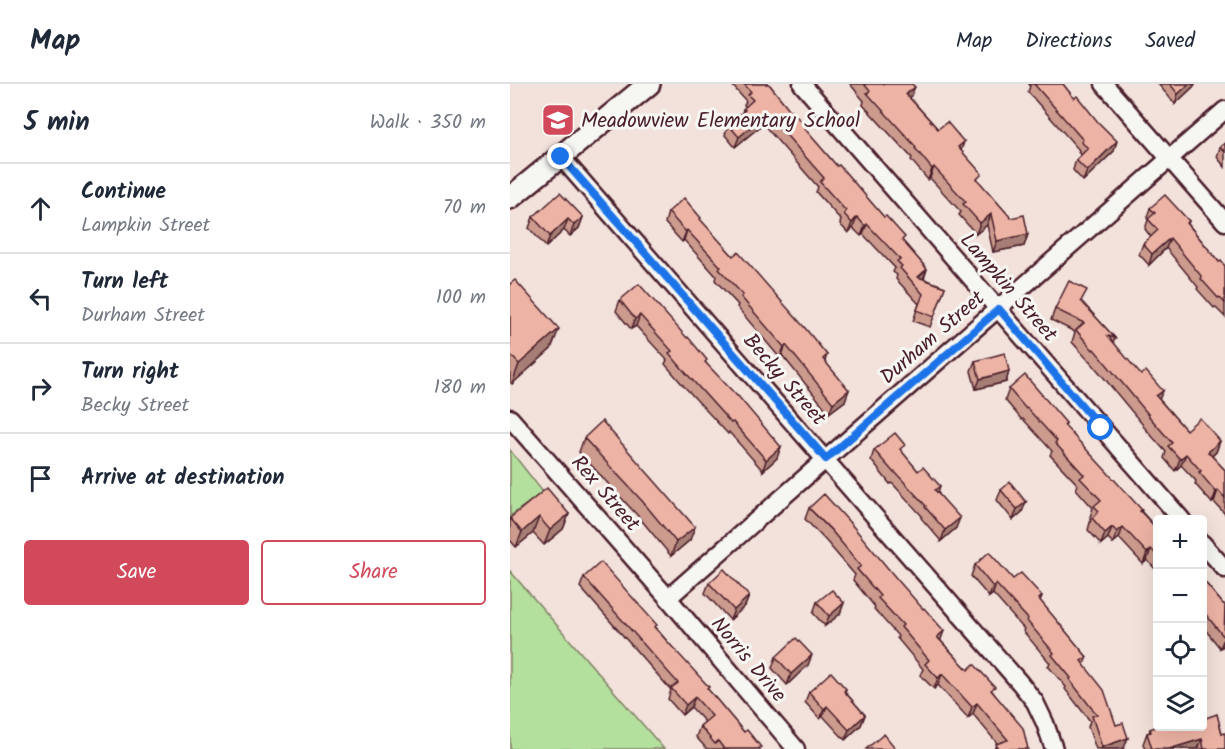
<!DOCTYPE html>
<meta charset="utf-8">
<style>
:root{--surface:#fff;--page:#f2f2f3;--text:#1f2937;--muted:#747a83;--line:#e0e1e3;--accent:#d1495b}
body{margin:0;font-family:Kalam,sans-serif;background:var(--page);color:var(--text)}
.controls{position:absolute;right:18px;bottom:18px;display:grid;overflow:hidden;border-radius:6px;box-shadow:0 6px 24px #0002}
.controls button{width:54px;height:54px;display:grid;place-items:center;padding:0;border:0;border-bottom:2px solid var(--line);background:var(--surface);color:var(--text);font:30px sans-serif}
.stop{position:absolute;width:18px;height:18px;margin:-14px;border:4px solid #1a73e8;border-radius:50%;background:#fff}
.stop.end{background:#1a73e8;border-color:#fff;box-shadow:0 2px 6px #0008}
.list{margin:0;padding:0;list-style:none}
h2{display:flex;justify-content:space-between;align-items:center;height:78px;margin:0;padding:0 24px;font-size:26px}
h2 small{font-size:20px;font-weight:400;color:var(--muted)}
.list li{display:grid;grid-template-columns:39px 1fr auto;gap:18px;align-items:center;box-sizing:border-box;height:90px;padding:0 24px;border-top:2px solid var(--line)}
.list b{display:block;font-size:22px;white-space:nowrap}
.list p{margin:0;font-size:20px;white-space:nowrap;color:var(--muted)}
.list em{font-size:20px;font-style:normal;color:var(--muted)}
.actions{display:flex;gap:12px;padding:18px 24px}
.actions a{flex:1;padding:14px 0;border:2px solid var(--accent);border-radius:6px;text-align:center;font-size:21px;color:var(--accent)}
.actions .main{background:var(--accent);color:#fff}
.icon{flex:none;width:33px;height:33px;fill:none;stroke:currentColor;stroke-width:2;stroke-linecap:round;stroke-linejoin:round}
.map{position:relative;flex:none;width:715px;height:665px;overflow:hidden}
header{display:flex;align-items:center;gap:36px;box-sizing:border-box;height:84px;padding:0 30px;background:var(--surface);border-bottom:2px solid var(--line)}
header strong{font-size:28px}
nav{display:flex;gap:33px;margin-inline-start:auto;font-size:21px}
main{display:flex}
aside{flex:1;background:var(--surface)}
.map>svg:first-child{display:block}
.green{fill:#b4e09e;stroke:#7f8064;stroke-width:1.5}
.lines{fill:none;stroke-linecap:round;stroke-linejoin:round}
.minor-casing{stroke:#4a1f2b;stroke-width:21}
.tertiary-casing{stroke:#4a1f2b;stroke-width:26}
.minor{stroke:#f6f6f2;stroke-width:16}
.tertiary{stroke:#f6f6f2;stroke-width:21}
.wall{fill:#cc9b8e;stroke:#4a1f2b;stroke-width:1.5}
.shaded-wall{fill:#a67e74;stroke:#4a1f2b;stroke-width:1.5}
.building{fill:#edb4a5;stroke:#4a1f2b;stroke-width:1.5}
.route{stroke:#1a73e8;stroke-width:8}
.labels{text-anchor:middle;stroke-width:6;stroke-linejoin:round;paint-order:stroke}
.poi-label{font-size:21px;fill:#4a1f2b;stroke:#f6f6f2;text-anchor:start}
.street-label{font-size:21px;fill:#4a1f2b;stroke:#f6f6f2}
</style>
<header>
<strong>Map</strong>
<nav><a>Map</a><a>Directions</a><a>Saved</a></nav>
</header>
<main>
<aside>
<h2>5 min<small>Walk · 350 m</small></h2>
<ul class="list">
<li><svg class="icon" aria-label="ahead" viewBox="0 0 24 24"><path d="M12 20V5M6 11l6-6 6 6"/></svg><div><b>Continue</b><p>Lampkin Street</p></div><em>70 m</em></li>
<li><svg class="icon" aria-label="left" viewBox="0 0 24 24"><path d="M17 20v-9H6M10 6l-5 5 5 5"/></svg><div><b>Turn left</b><p>Durham Street</p></div><em>100 m</em></li>
<li><svg class="icon" aria-label="right" viewBox="0 0 24 24"><path d="M7 20v-9h11M14 6l5 5-5 5"/></svg><div><b>Turn right</b><p>Becky Street</p></div><em>180 m</em></li>
<li><svg class="icon" aria-label="arrive" viewBox="0 0 24 24"><path d="M6 21V4h12l-3 4 3 4H6"/></svg><div><b>Arrive at destination</b></div></li>
</ul>
<div class="actions"><a class="main">Save</a><a>Share</a></div>
</aside>
<div class="map">
<svg width="715" height="665" viewBox="0 0 715 665">
<rect width="100%" height="100%" fill="#f3e2db"/>
<filter id="ink" filterUnits="userSpaceOnUse"><feTurbulence type="fractalNoise" baseFrequency=".0167" numOctaves="2"/><feDisplacementMap in="SourceGraphic" scale="12" xChannelSelector="R" yChannelSelector="G"/><feConvolveMatrix kernelMatrix="1 2 1 2 8 2 1 2 1" color-interpolation-filters="sRGB"/></filter>
<g filter="url(#ink)">
<g class="green">
<path d="M0,366l33,42 -33,24z"/>
<path d="M0,487l154,178h-154z"/>
</g>
<g class="lines">
<g class="minor-casing">
<g id="minor">
<path d="M292,0l380,436"/>
<path d="M594,0l121,138"/>
<path d="M51,73l459,526 15,19 10,21 9,26"/>
<path d="M0,334l158,180 128,151"/>
<path d="M692,459l23,26"/>
<path d="M158,514l158,-139 399,-349"/>
</g>
</g>
<g class="tertiary-casing">
<path id="tertiary" d="M0,114l139,-114"/>
</g>
<use href="#minor" class="minor"/>
<use href="#tertiary" class="tertiary"/>
</g>
<g class="wall">
<path d="M221,0h38l37,47 121,138 -3,10 21,8 -15,40 -17,-6 6,-17 -23,-25 1,-4 -4,-3 2,-4 -32,-34 -2,2 -8,-8 -5,5 -8,-9 1,-4 -25,-28 2,-5 -55,-63 -28,23 -10,-12 3,-11 14,-11 1,-4 3,-2 -2,-2 2,-4z"/>
<path d="M340,0h62l-2,14 28,31 23,22 18,31 32,36 17,16 -4,12 -31,6 -6,-27 -11,9 -17,-19 2,-3 -31,-34 -2,2 -17,-20 1,-2 -49,-53 1,-4z"/>
<path d="M519,0h34l51,67 -31,30 -10,-11 3,-10 5,-5 -3,-3 1,-2 -51,-58 2,-6z"/>
<path d="M648,0h37l-2,3 -18,17z"/>
<path d="M715,59v24l-8,-10 3,-10z"/>
<path d="M640,124l39,13 -1,3 31,38 6,4v51l-10,-10 -1,1 -17,-19 1,-2 -32,-39 -17,17 -10,-11 4,-10 8,-7 -6,-8 3,-9 -1,-2z"/>
<path d="M158,128l32,8 33,36 94,99 -2,6 20,40 -16,12 -47,-58 -2,3 -43,-51 1,-2 -23,-25 1,-4 -32,-36 -2,2 -17,-19z"/>
<path d="M23,133h50l-4,11 -9,8 -6,-6 -18,17 -17,-19z"/>
<path d="M0,200l41,65 -39,35 -2,-2z"/>
<path d="M110,216l86,63 71,95 -14,13 -34,-39 -1,2 -46,-50 -17,-20 2,-4 -31,-34 -5,3 -15,-18z"/>
<path d="M572,218l33,36 -2,4 46,57 27,31 34,11 -4,11 -4,4 13,14v44l-11,-12 -2,1 -17,-19 1,-3 -15,-16 -6,6 -11,-13 2,-6 -23,-26v-1l-53,-64h-1l-17,-19 3,-10 -24,-12 4,-11z"/>
<path d="M465,277l34,10 -3,11 -30,7 -5,-18z"/>
<path d="M499,305l57,34 -1,3 93,104v42l-11,-12 -4,4 -24,-26 -6,5 -5,-5 -7,6 -13,-14 3,-11 -1,-2 3,-9 -17,-19 2,-4 -28,-30 2,-4 -29,-32 -1,1 -17,-20z"/>
<path d="M74,354l106,102 -19,16 -33,-40 -59,-64z"/>
<path d="M364,366l28,2 16,19 22,15 -2,6 18,36 -15,13 -20,-23 1,-2 -30,-33 -2,1 -19,-24z"/>
<path d="M491,406l21,22 -9,8 -16,-20z"/>
<path d="M299,424l132,133 27,29 25,22 35,57h-34l3,-6 -24,-29 -5,4 -30,-33 -4,4 -14,-14 3,-6 -26,-31 1,-2 -24,-27 1,-2 -22,-27 2,-5 -29,-34 -21,-22z"/>
<path d="M59,430l-6,15 -19,16 -11,-12 -17,14 -6,-7v-22z"/>
<path d="M465,481l38,14 29,17 -2,5 47,56 -3,7 40,84 -3,1h-25l-8,-22 2,-6 -25,-32 1,-2 -18,-21 2,-3 -27,-32 1,-2 -31,-35 -4,3 -18,-21z"/>
<path d="M74,493l72,51 88,104 16,17h-53l-11,-12 4,-11 5,-4 -14,-15 -9,8 -14,-16 3,-9 -91,-103z"/>
<path d="M693,496l20,24 2,1v44l-2,-3 -3,2 -17,-21z"/>
<path d="M199,499l40,13 -4,10 -15,14 -25,-27z"/>
<path d="M307,518l23,12 -15,12 -12,-13z"/>
<path d="M266,573l32,8 -21,20 -15,-17z"/>
<path d="M336,605l-1,3 20,23 -4,10 -16,15 -22,-24 -3,3 -15,-17 4,-10z"/>
<path d="M640,645l72,5 3,15h-80l-2,-5 4,-11h2z"/>
</g>
<g class="shaded-wall">
<path d="M679,0h6l-2,3 -18,17 3,-10z"/>
<path d="M405,3l-5,11 -8,7 4,-11z"/>
<path d="M257,29l-4,11 -28,23 4,-10z"/>
<path d="M607,57l-3,10 -31,30 4,-10z"/>
<path d="M454,58l-4,12 -2,-7z"/>
<path d="M424,83l-4,11 -2,2 4,-11z"/>
<path d="M481,130l-4,11 -11,9 4,-11z"/>
<path d="M73,133l-4,11 -9,8 4,-11z"/>
<path d="M347,133l-4,11 -5,5 4,-10z"/>
<path d="M58,135l-4,11 -18,17 4,-11z"/>
<path d="M357,140l-4,10 -2,2 4,-10z"/>
<path d="M177,146l-3,10 -2,2 4,-10z"/>
<path d="M518,150l-4,12 -31,6 4,-11z"/>
<path d="M660,154l-4,10 -17,17 3,-11z"/>
<path d="M417,185l-4,10 -5,-2z"/>
<path d="M130,231l-4,11 -5,3 4,-10z"/>
<path d="M49,245l-8,20 -39,35 7,-20z"/>
<path d="M276,261l-4,10 -2,3 4,-11z"/>
<path d="M499,287l-3,11 -30,7 4,-10z"/>
<path d="M339,306l-4,11 -16,12 4,-10z"/>
<path d="M653,307l-5,11 -2,-6z"/>
<path d="M710,357l-4,11 -12,11 4,-11z"/>
<path d="M271,363l-4,11 -14,13 3,-11z"/>
<path d="M676,370l-5,11 -6,6 5,-12z"/>
<path d="M708,406l-4,12 -2,1 4,-11z"/>
<path d="M516,418l-4,10 -9,8 4,-11z"/>
<path d="M59,430l-6,15 -19,16 6,-15z"/>
<path d="M29,433l-6,16 -17,14 6,-15z"/>
<path d="M450,434l-4,10 -15,13 4,-11z"/>
<path d="M185,443l-5,13 -19,16 5,-14z"/>
<path d="M602,443l-4,11 -7,6 4,-11z"/>
<path d="M613,443l-4,11 -6,5 4,-11z"/>
<path d="M641,465l-4,11 -4,4 4,-11z"/>
<path d="M486,500l-3,10 -4,3 4,-10z"/>
<path d="M239,512l-4,10 -15,14 4,-10z"/>
<path d="M334,519l-4,11 -15,12 4,-10z"/>
<path d="M434,547l-4,11 -3,-5z"/>
<path d="M715,552v4l-2,6 -3,2z"/>
<path d="M302,571l-4,10 -21,20 4,-11z"/>
<path d="M432,590l-4,11 -4,4 4,-11z"/>
<path d="M185,613l-4,10 -9,8 4,-10z"/>
<path d="M467,619l-4,11 -5,4 4,-11z"/>
<path d="M317,622l-4,10 -3,3 4,-10z"/>
<path d="M355,631l-4,10 -16,15 4,-10z"/>
<path d="M618,654l-4,10 -3,1h-20l1,-2z"/>
<path d="M692,655l-4,10h-29z"/>
</g>
<g class="building">
<path d="M234,0h25l20,25 18,18 -2,2 32,37 2,-1 45,52 2,-1 19,21 -3,3 25,29 -9,8 27,10 -11,30 -17,-7 6,-16 -23,-26 2,-2 -5,-5 3,-2 -33,-35 -2,2 -8,-9 -5,6 -8,-9 2,-3 -26,-29 4,-4 -57,-65 -28,24 -11,-13 17,-14 -2,-1 10,-9 -5,-5 3,-3z"/>
<path d="M354,0h48l3,3 -9,7 32,35 9,-7 17,20 -6,5 24,27 -5,5 34,39 13,-3 4,19 -31,7 -6,-27 -11,9 -17,-19 3,-2 -32,-35 -2,2 -17,-21 1,-1 -49,-54 3,-2z"/>
<path d="M524,0h29l11,14 3,-2 21,26 19,19 -30,30 -11,-11 12,-12 -7,-6 2,-2z"/>
<path d="M660,0h19l-11,10z"/>
<path d="M715,59v9l-5,-5z"/>
<path d="M50,109l23,24 -9,8 -6,-6 -18,17 -17,-19z"/>
<path d="M655,111l24,26 -2,2 32,39 2,-1 4,5v37l-6,-6 -1,1 -17,-19 1,-2 -32,-39 -18,16 -9,-10 15,-14 -10,-11 7,-6 -5,-5z"/>
<path d="M174,114l17,20 -1,1 33,37 5,-4 67,76 22,27 -4,4 26,31 -16,13 -47,-58 -2,2 -43,-50 2,-2 -24,-26 2,-2 -34,-37 -1,2 -18,-20z"/>
<path d="M5,196l44,49 -40,35 -9,-10v-70z"/>
<path d="M559,197l18,9 -6,11 34,37 -7,-2 33,39 5,-4 17,20 -7,5 30,34 14,-12 20,23 -12,11 17,18v28l-7,-8 -2,2 -17,-20 2,-1 -15,-17 -6,5 -12,-13 4,-3 -25,-29h1l-54,-65 -1,1 -17,-20 8,-7 -29,-14z"/>
<path d="M129,200l48,54 1,-1 19,23 -2,2 32,34h1l43,51 -15,13 -33,-38 -2,1 -45,-50 -17,-20 3,-2 -32,-36 -5,4 -15,-19z"/>
<path d="M495,269l4,18 -29,8 -5,-18z"/>
<path d="M515,291l41,48 -2,2 78,85 -2,1 18,19v26l-7,-7 -4,4 -24,-26 -6,5 -5,-5 -7,6 -13,-15 7,-7 -5,-5 7,-6 -21,-22 4,-3 -29,-32 2,-2 -30,-33 -1,1 -17,-20z"/>
<path d="M92,337l93,106 -19,15 -33,-40 -59,-64z"/>
<path d="M385,349l10,12 -5,4 18,22 5,-4 17,19 -5,4 25,28 -15,12 -20,-23 1,-1 -31,-34 -1,1 -20,-23z"/>
<path d="M500,398l16,20 -9,7 -16,-19z"/>
<path d="M37,404l22,26 -19,16 -11,-13 -17,15 -12,-14z"/>
<path d="M314,410l27,30 45,54 27,31 1,-1 20,23 -7,6 31,33 6,-6 21,23 -4,3 32,38 5,21h-30l-2,-5 12,-4 -31,-37 -5,4 -30,-33 -4,4 -13,-14 4,-4 -28,-33 2,-2 -25,-27 2,-2 -23,-27 4,-3 -30,-36 -22,-22z"/>
<path d="M479,468l24,27 8,-6 21,23 -3,3 48,58 -6,4 23,29 12,35 7,-2 5,15 -26,9 -10,-31 5,-1 -28,-36 2,-1 -19,-23 2,-2 -27,-32 1,-2 -32,-35 -3,3 -18,-22z"/>
<path d="M91,478l56,63 -3,2 55,60 -2,1 37,44 3,-2 14,17 -3,2h-34l-6,-8 -3,3 -15,-18 12,-10 -17,-19 -9,8 -15,-17 7,-5 -94,-106z"/>
<path d="M214,485l25,27 -15,14 -25,-27z"/>
<path d="M693,496l20,24h1l1,1 -1,32 -21,-26z"/>
<path d="M322,506l12,13 -15,13 -12,-14z"/>
<path d="M286,554l16,17 -21,19 -15,-17z"/>
<path d="M321,588l15,17 -2,2 21,24 -16,15 -22,-24 -3,3 -15,-17z"/>
<path d="M707,630l5,20 3,-1v16h-21l-2,-10 -33,10h-17l-5,-16 4,-1 -1,-3 8,-3h45v-7z"/>
<path d="M374,650l12,15h-30z"/>
</g>
</g>
<g class="lines" filter="url(#ink)">
<path class="route" d="M51,73l265,302 173,-150 102,119"/>
</g>
<defs>
<g id="school-square" transform="scale(1.725)"><rect x="-9" y="-9" width="18" height="18" rx="4" fill="#d1495b" stroke="#f6f6f2"/><path d="M0-5L7-2L0 1L-7-2ZM-4 1L0 2.5L4 1V4Q0 6-4 4Z" fill="#fff"/></g>
</defs>
<g fill-rule="evenodd">
<use href="#school-square" x="48" y="36"/>
</g>
<g class="labels">
<g class="poi-label">
<text x="71" y="43">Meadowview Elementary School</text>
</g>
<g class="street-label">
<text transform="translate(499 203) rotate(49)" y="7">Lampkin Street</text>
<text transform="translate(422 253) rotate(-41)" y="7">Durham Street</text>
<text transform="translate(275 295) rotate(49)" y="7">Becky Street</text>
<text transform="translate(96 409) rotate(49)" y="7">Rex Street</text>
<text transform="translate(239 575) rotate(50)" y="7">Norris Drive</text>
</g>
</g>
</svg>
<div class="controls">
<button>+</button>
<button>−</button>
<button><svg class="icon" aria-label="locate" viewBox="0 0 24 24"><circle cx="12" cy="12" r="6"/><path d="M12 2v4M12 18v4M2 12h4M18 12h4"/></svg></button>
<button><svg class="icon" aria-label="layers" viewBox="0 0 24 24"><path d="M12 4l9 5-9 5-9-5zM3 14l9 5 9-5"/></svg></button>
</div>
<div class="stop" style="left:591px;top:344px"></div>
<div class="stop end" style="left:51px;top:73px"></div>
</div>
</main>
